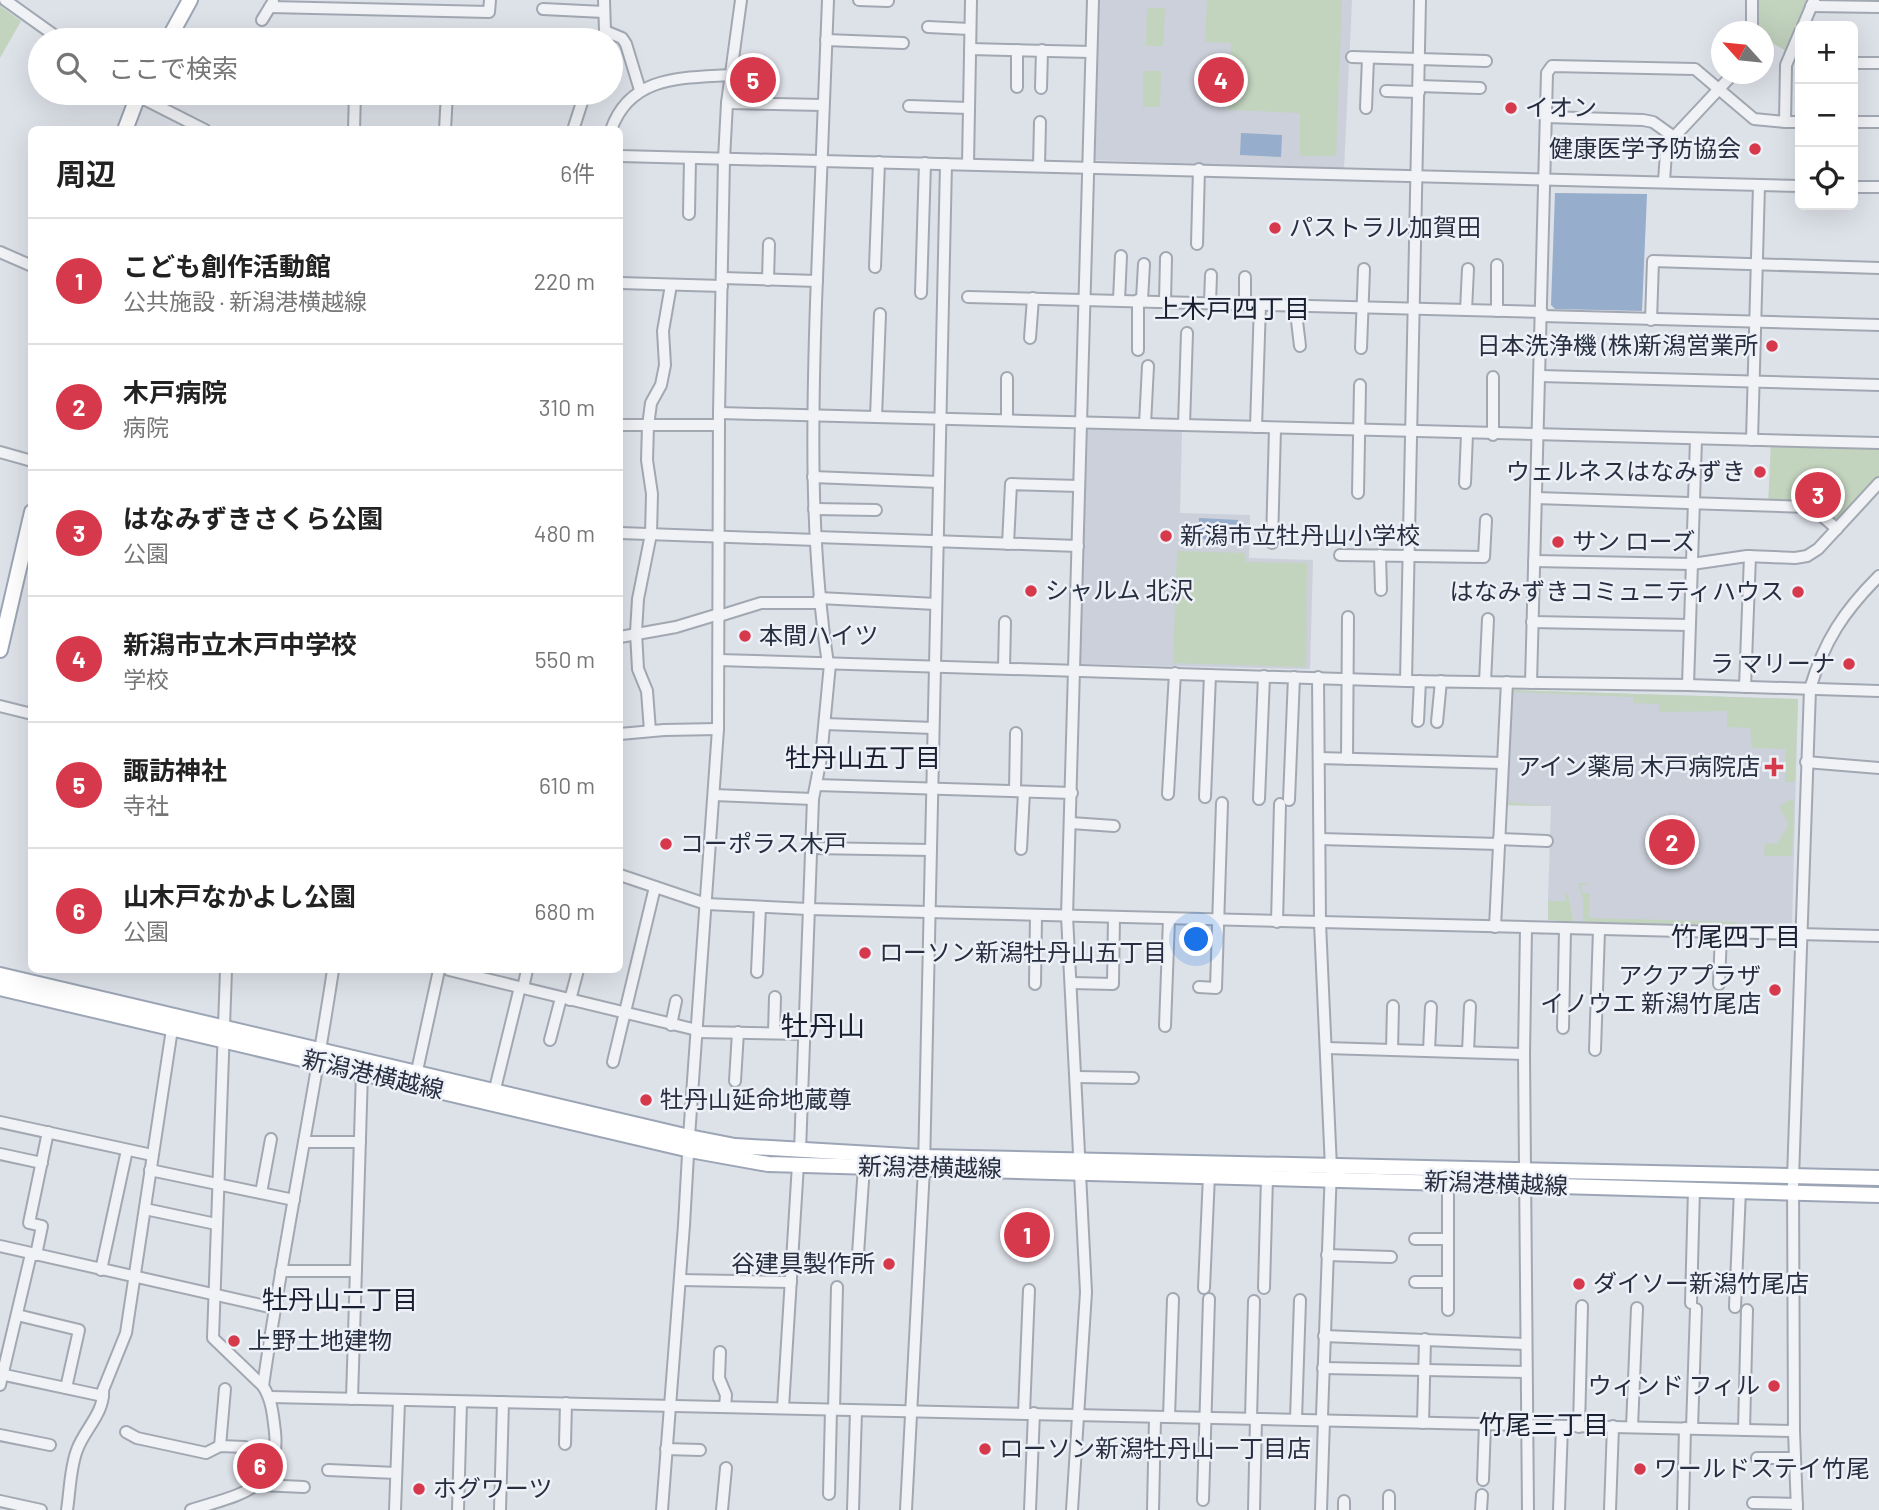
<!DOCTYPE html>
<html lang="ja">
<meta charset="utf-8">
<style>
:root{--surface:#fff;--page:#f2f2f2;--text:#222;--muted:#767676;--line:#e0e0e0;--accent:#d6394b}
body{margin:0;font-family:Barlow,"Noto Sans JP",sans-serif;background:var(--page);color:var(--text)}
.controls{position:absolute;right:21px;top:21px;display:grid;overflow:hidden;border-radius:10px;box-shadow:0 7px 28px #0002}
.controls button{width:63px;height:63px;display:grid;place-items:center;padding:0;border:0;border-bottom:2px solid var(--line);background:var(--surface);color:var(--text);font:35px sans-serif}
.compass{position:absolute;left:1711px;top:21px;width:63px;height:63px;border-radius:50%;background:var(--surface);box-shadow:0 7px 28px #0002;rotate:297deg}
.you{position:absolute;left:1197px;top:940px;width:24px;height:24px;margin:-18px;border:5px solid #fff;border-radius:50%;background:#1a73e8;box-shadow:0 0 0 10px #1a73e833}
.badge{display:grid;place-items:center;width:46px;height:46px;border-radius:50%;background:var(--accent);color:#fff;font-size:23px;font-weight:700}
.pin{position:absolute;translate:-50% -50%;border:4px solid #fff;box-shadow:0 2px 7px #0006}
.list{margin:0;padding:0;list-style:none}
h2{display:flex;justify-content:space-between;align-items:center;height:91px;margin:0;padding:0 28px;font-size:30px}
h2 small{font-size:23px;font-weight:400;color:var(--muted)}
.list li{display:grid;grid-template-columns:46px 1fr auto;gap:21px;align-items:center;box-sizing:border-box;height:126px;padding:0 28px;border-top:2px solid var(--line)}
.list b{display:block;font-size:26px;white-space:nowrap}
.list p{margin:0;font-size:23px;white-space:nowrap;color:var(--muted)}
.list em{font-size:23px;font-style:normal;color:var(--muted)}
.icon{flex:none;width:38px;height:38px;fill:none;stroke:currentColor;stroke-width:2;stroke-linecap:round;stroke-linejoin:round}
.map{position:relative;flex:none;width:1879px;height:1510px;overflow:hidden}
.search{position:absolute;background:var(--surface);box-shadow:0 7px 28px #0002;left:28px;top:28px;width:595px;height:77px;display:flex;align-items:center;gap:18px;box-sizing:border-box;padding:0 24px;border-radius:38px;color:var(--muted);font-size:26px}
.panel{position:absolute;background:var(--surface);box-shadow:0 7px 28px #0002;left:28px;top:126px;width:595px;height:847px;border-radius:10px}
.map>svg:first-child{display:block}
.built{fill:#cbd0da}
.green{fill:#c2d3be}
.water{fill:#96adcb}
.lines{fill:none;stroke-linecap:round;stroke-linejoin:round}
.minor-casing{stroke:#a2a8b2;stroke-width:14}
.major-casing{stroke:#9ca5b5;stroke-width:18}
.minor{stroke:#f0f2f6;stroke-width:10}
.major{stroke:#fff;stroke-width:14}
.poi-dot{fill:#d6394b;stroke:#edf0f6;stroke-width:2.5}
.labels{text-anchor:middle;stroke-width:5;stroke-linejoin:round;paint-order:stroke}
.poi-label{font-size:24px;fill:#262e40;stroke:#edf0f6;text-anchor:start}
.street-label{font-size:24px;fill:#262e40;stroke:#edf0f6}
.neighbourhood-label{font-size:26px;fill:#181f30;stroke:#edf0f6}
.quarter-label{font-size:28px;fill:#181f30;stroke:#edf0f6}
</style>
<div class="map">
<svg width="1879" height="1510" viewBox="0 0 1879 1510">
<rect width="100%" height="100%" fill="#dde1e8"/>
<g class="built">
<path d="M1097,0h255l-8,169 -253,-9z"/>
<path d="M1085,429l97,2 -2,82 70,2 -1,43 64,2 -3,109 -231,-5z"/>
<path d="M1509,690l289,9 -6,227 -218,-4 -6,-28 -2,7h-18l3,-95 -48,-1z"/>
</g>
<g class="green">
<path d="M1207,0h135l-6,156h-36v-43l-72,-3 3,-67 -26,-1z"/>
<path d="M1752,0h62l-23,54 -27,-16v-6l-8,-1z"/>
<path d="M0,6l21,15 -21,37z"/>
<path d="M1147,8h18l-2,38h-17z"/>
<path d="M1143,71h18l-1,36h-17z"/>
<path d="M1771,441l108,2v40l-42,46 -22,-19 -47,-4z"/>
<path d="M1177,551l68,2 1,9 61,1 -1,104 -133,-4z"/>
<path d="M1509,690l289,9 -3,81 -2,2h-8l1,-33 -34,-1 -2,-20 -23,-1v-16l-68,1v-8l-25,-1 -1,-6 -122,-5 -4,110 44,4 -48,-1z"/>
<path d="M1794,800l-2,56h-26l-2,-2 1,-11 12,1c11,-20 16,-15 2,-37l8,-6z"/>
<path d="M1578,883h13l-9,2v8h8l-1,25 148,4v3l-154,-3v-23z"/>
<path d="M1566,894h2l6,28 -26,-2v-19h18z"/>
</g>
<g class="water">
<path d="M1241,133l41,2 -1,22 -41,-2z"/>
<path d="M1555,193l92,1 -5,117 -87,-2 -4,-4z"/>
<path d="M1199,518l39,2 -1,20 -39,-1z"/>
</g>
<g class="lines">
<g class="minor-casing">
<g id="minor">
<path d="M5,0l56,40"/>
<path d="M828,0c-4,101 -8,202 -12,303 -4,121 -6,241 12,361"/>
<path d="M859,0l29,1"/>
<path d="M1811,6l68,1"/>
<path d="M270,7l219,5 1,-12"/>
<path d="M543,9l61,3"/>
<path d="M262,20l11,-18"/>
<path d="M1803,26l11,-26"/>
<path d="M928,27l42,2"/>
<path d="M605,31l17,7 4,6 14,46"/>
<path d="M1752,32v-32"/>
<path d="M602,40l3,-9 -1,-31"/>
<path d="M826,40l77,3"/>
<path d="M970,49l121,3"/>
<path d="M1352,57l134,4"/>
<path d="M1853,63h26"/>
<path d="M1419,86l61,2"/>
<path d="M1017,87v-37"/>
<path d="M1041,88l1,-38"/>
<path d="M1386,91l33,1"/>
<path d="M132,93l73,37"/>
<path d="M727,103l96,2"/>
<path d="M909,106l60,2"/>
<path d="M1366,108l2,-50"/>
<path d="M1546,117l97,3 10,2 21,15"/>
<path d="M1785,122h15"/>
<path d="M1853,122h26"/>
<path d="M354,130l1,-37"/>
<path d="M445,130l2,-37"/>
<path d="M573,130l12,-37"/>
<path d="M611,130c19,-55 71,-52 120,-55"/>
<path d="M620,156l1180,30"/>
<path d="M968,164l3,-164"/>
<path d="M1039,166l1,-44"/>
<path d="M1664,181l2,-28 8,-16 59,-63"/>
<path d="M1853,187h26"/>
<path d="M689,214l1,-56"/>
<path d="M1197,244l2,-75"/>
<path d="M0,252l32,14"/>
<path d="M875,267l4,-105"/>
<path d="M722,278l95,3"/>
<path d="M768,280l1,-36"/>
<path d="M620,283l102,3"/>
<path d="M921,293l4,-130"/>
<path d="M968,297l574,15"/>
<path d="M1119,300l2,-44"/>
<path d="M1142,300l2,-36"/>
<path d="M1165,301l1,-43"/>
<path d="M1210,302l1,-27"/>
<path d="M1245,303v-26"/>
<path d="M1295,304l5,42"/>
<path d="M1466,310l2,-41"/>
<path d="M1497,311v-46"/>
<path d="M1542,316l337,9"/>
<path d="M1651,320l2,-59 226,7"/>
<path d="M1030,338l3,-40"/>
<path d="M1361,348l3,-79"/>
<path d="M1138,350v-50"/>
<path d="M1540,376l339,9"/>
<path d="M1007,378v42"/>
<path d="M719,413l1160,30"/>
<path d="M876,417l4,-103"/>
<path d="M1145,424l3,-58"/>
<path d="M620,425h99"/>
<path d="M1184,425l3,-92"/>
<path d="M1256,427l4,-123"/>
<path d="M1493,435v-58"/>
<path d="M1752,440l7,-255"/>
<path d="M0,452l32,9"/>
<path d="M813,477l126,5"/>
<path d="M1465,483l2,-49"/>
<path d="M1358,493l2,-108"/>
<path d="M1536,498l271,9 8,3 22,19"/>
<path d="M814,509l62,1"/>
<path d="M620,533l196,7"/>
<path d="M816,537l262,9"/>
<path d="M1272,543l3,-115"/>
<path d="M1008,544l3,-60 68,2"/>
<path d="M1340,555l144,2 2,-37"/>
<path d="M1380,555l1,35"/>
<path d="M1534,561l158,3 55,-8 48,2 12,-2 11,-7 61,-66"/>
<path d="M819,598l117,6"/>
<path d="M719,616l42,-13h58"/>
<path d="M1532,622l157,3"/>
<path d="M620,637l56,-10 43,-13"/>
<path d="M719,660l687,21 282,4 191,6"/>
<path d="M1004,668l1,-46"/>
<path d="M1318,677l2,246 11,245 -9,248 2,4 -3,90"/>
<path d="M1406,681l14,-681"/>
<path d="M1485,682l3,-63"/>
<path d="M1531,683l16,-610 5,-7 143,3 59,50 31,3 1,-57 14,-33"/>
<path d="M1688,685l8,-246"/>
<path d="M1745,687l5,-131"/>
<path d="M0,706l32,8"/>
<path d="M1418,721l2,-40"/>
<path d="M1437,722l4,-41"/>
<path d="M825,724l108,4"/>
<path d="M650,731l-3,-40 -9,-22 -2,-37 2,-33 13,-65 1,-40 -5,-34 1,-34 3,-23 10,-18 4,-20 -2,-34 8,-46"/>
<path d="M620,734l44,-4 54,-1"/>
<path d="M1319,758l184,5"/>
<path d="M1347,759l1,-142"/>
<path d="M1806,762l73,6"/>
<path d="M816,785l256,8"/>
<path d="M1015,791l1,-58"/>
<path d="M1168,794l7,-121"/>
<path d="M714,795l99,4"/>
<path d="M1205,797l5,-122"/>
<path d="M1259,799l5,-123"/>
<path d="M1289,800l5,-123"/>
<path d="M1071,823l43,3"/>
<path d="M1320,839l179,5"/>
<path d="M1499,839l48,2"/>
<path d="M811,848l120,2"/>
<path d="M1021,849l3,-57"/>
<path d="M620,875l86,29 102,5 1071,27"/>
<path d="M1277,922l3,-118"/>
<path d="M1495,927l12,-245"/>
<path d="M1526,928l-2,126 4,456"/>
<path d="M226,970l-13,368 50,48"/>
<path d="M449,970l248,60"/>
<path d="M757,972l3,-65"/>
<path d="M1072,983l41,1 1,-67"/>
<path d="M1035,984l1,-68"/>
<path d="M1719,984l2,-51"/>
<path d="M1199,987l17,1 6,-185"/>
<path d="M523,988l4,-18"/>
<path d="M570,1000l8,-30"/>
<path d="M671,1025l5,-24"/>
<path d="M1165,1026l4,-107"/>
<path d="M1563,1028l2,-99"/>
<path d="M697,1032l107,2"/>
<path d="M774,1033l1,-36"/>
<path d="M550,1040l11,-42"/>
<path d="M1326,1048l198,6"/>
<path d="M1392,1050l1,-44"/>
<path d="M1595,1050l4,-120"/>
<path d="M1429,1051l2,-44"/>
<path d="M1468,1052l2,-46"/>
<path d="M613,1062l42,-175"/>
<path d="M1077,1077l56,1"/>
<path d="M415,1080l24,-110"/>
<path d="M735,1081l3,-49"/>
<path d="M493,1097l27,-110"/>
<path d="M0,1122l152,33"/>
<path d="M304,1142h56"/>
<path d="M800,1151l13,-352 8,-41 9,-94"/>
<path d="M0,1154l42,9"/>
<path d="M150,1170l144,30"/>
<path d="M261,1193l10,-54"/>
<path d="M145,1209l71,15"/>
<path d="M1415,1239h33"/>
<path d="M0,1246l274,62"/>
<path d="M858,1254l6,-88"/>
<path d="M36,1255l6,-29 -13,-3 19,-91"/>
<path d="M1327,1255l64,2"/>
<path d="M101,1270l26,-120"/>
<path d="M281,1271h75"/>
<path d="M680,1280l111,2"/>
<path d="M1415,1282h33"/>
<path d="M1204,1288l5,-113"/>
<path d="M1264,1288l3,-111"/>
<path d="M1691,1303l3,-114"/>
<path d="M1735,1307l5,-117"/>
<path d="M1448,1310v-127"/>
<path d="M17,1315l62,15 -13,58"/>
<path d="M1324,1336l202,8"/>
<path d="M720,1352l-1,26 7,17 -1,12"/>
<path d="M1323,1368l203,4"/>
<path d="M0,1374l103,22"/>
<path d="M0,1385l31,-131"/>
<path d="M270,1397l1524,34"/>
<path d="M352,1399l10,-327"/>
<path d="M783,1408l15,-244"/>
<path d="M834,1410l3,-123"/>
<path d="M1024,1413l5,-123"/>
<path d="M1169,1417l4,-118"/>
<path d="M1251,1418l3,-117"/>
<path d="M1296,1419l4,-119"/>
<path d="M1423,1423l2,-84"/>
<path d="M1579,1427l3,-121"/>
<path d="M1632,1427l5,-119"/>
<path d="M1692,1428l4,-119"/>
<path d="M1744,1430l3,-120"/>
<path d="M126,1432l11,6 69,15 14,-7 25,1 29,14"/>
<path d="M0,1435l50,10"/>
<path d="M565,1444l1,-41"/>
<path d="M220,1446l5,-57"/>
<path d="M666,1449l34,1"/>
<path d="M1757,1458h38"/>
<path d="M328,1470l68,3"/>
<path d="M1483,1480l2,-56"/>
<path d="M260,1485l44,2"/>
<path d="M829,1494l2,-84"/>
<path d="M1203,1500l6,-201"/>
<path d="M0,1501l41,9"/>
<path d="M1753,1503l44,1"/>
<path d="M67,1510c3,-19 3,-42 10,-60 7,-20 28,-38 26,-60l23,-57 46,-304"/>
<path d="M191,1510c45,-15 90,-19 84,-78 -2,-17 -3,-32 -12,-46 20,-140 49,-277 70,-416"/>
<path d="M395,1510l4,-109"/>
<path d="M458,1510l3,-108"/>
<path d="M500,1510l3,-108"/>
<path d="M662,1510l22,-285 5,-88 29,-408 1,-316 5,-254 3,-56 14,-103"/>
<path d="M722,1510l4,-42"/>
<path d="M853,1510l3,-99"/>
<path d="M906,1510l18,-342 22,-1004"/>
<path d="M1030,1510l4,-97"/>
<path d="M1072,1510l14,-218 -19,-376 26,-916"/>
<path d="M1153,1510l2,-92"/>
<path d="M1254,1510l2,-91"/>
<path d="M1344,1510v-9"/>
<path d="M1389,1510v-14"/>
<path d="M1481,1510l1,-15"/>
<path d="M1559,1510l3,-84"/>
<path d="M1610,1510l3,-84"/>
<path d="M1683,1510l2,-82"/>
<path d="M1797,1510l-3,-79 -1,-253 17,-489c14,-48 34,-78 69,-113"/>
</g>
</g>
<g class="major-casing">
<g id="major">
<path d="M168,40l22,-40"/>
<path d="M125,130l14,-37"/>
<path d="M0,650l32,-138"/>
<path d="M0,975l689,162 46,9 189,11 955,21"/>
<path d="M0,988l690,162 78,14 1111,31"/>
</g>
</g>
<use href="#minor" class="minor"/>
<use href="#major" class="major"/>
</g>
<g class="poi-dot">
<circle cx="1511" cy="108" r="7"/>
<circle cx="1755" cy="149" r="7"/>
<circle cx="1275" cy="228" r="7"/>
<circle cx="1772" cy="346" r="7"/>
<circle cx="1760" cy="472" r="7"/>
<circle cx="1166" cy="536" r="7"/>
<circle cx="1558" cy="542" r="7"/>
<circle cx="1031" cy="591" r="7"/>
<circle cx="1798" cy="592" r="7"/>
<circle cx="745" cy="636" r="7"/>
<circle cx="1849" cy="664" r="7"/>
<path d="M1770.5 756.5h7v7h7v7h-7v7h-7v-7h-7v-7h7z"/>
<circle cx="666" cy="844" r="7"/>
<circle cx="865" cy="953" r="7"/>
<circle cx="1775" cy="990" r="7"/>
<circle cx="646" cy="1100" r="7"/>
<circle cx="889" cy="1264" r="7"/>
<circle cx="1579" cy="1284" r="7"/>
<circle cx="234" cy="1341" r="7"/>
<circle cx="1774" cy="1386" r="7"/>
<circle cx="985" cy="1449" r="7"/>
<circle cx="1640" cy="1469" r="7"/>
<circle cx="419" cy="1489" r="7"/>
</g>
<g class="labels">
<g class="poi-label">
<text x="1525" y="116">イオン</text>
<text x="1741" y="157" text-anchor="end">健康医学予防協会</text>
<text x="1289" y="236">パストラル加賀田</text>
<text x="1758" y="354" text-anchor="end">日本洗浄機 (株)新潟営業所</text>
<text x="1746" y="480" text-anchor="end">ウェルネスはなみずき</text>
<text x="1180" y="544">新潟市立牡丹山小学校</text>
<text x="1572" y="550">サン ローズ</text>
<text x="1045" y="599">シャルム 北沢</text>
<text x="1784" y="600" text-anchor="end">はなみずきコミュニティハウス</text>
<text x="759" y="644">本間ハイツ</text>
<text x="1835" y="672" text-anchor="end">ラ マリーナ</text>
<text x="1760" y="775" text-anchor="end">アイン薬局 木戸病院店</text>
<text x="680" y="852">コーポラス木戸</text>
<text x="879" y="961">ローソン新潟牡丹山五丁目</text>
<text x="1761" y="984" text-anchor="end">アクアプラザ<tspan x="1761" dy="28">イノウエ 新潟竹尾店</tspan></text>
<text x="660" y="1108">牡丹山延命地蔵尊</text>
<text x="875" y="1272" text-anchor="end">谷建具製作所</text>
<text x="1593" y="1292">ダイソー新潟竹尾店</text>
<text x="248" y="1349">上野土地建物</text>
<text x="1760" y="1394" text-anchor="end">ウィンド フィル</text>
<text x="999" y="1457">ローソン新潟牡丹山一丁目店</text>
<text x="1654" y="1477">ワールドステイ竹尾</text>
<text x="433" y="1497">ホグワーツ</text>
</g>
<g class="street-label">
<text transform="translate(373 1075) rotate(13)" y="8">新潟港横越線</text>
<text transform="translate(930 1168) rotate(1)" y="8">新潟港横越線</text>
<text transform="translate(1496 1184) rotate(2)" y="8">新潟港横越線</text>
</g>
<g class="neighbourhood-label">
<text x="1232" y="318">上木戸四丁目</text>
<text x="863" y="767">牡丹山五丁目</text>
<text x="1736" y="946">竹尾四丁目</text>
<text x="340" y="1309">牡丹山二丁目</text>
<text x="1544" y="1434">竹尾三丁目</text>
</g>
<g class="quarter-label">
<text x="823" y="1036">牡丹山</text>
</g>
</g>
</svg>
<div class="controls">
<button>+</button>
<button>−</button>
<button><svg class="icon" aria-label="locate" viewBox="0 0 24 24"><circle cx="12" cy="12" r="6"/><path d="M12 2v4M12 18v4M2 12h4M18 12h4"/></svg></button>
</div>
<svg class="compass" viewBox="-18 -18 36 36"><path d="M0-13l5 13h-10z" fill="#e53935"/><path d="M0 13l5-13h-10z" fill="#767676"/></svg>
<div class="you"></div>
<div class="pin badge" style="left:1027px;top:1235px">1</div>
<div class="pin badge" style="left:1672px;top:842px">2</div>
<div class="pin badge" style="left:1818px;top:495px">3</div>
<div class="pin badge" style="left:1221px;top:80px">4</div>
<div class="pin badge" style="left:753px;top:80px">5</div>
<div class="pin badge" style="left:260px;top:1466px">6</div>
<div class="search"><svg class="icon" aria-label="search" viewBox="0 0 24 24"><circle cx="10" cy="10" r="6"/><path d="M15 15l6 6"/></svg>ここで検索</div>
<section class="panel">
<h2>周辺<small>6件</small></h2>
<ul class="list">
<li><span class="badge">1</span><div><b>こども創作活動館</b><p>公共施設 · 新潟港横越線</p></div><em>220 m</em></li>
<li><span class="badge">2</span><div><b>木戸病院</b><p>病院</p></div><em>310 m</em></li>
<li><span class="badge">3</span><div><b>はなみずきさくら公園</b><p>公園</p></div><em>480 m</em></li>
<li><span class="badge">4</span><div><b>新潟市立木戸中学校</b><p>学校</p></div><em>550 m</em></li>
<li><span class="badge">5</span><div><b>諏訪神社</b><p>寺社</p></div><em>610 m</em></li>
<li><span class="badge">6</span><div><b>山木戸なかよし公園</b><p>公園</p></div><em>680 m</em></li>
</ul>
</section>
</div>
